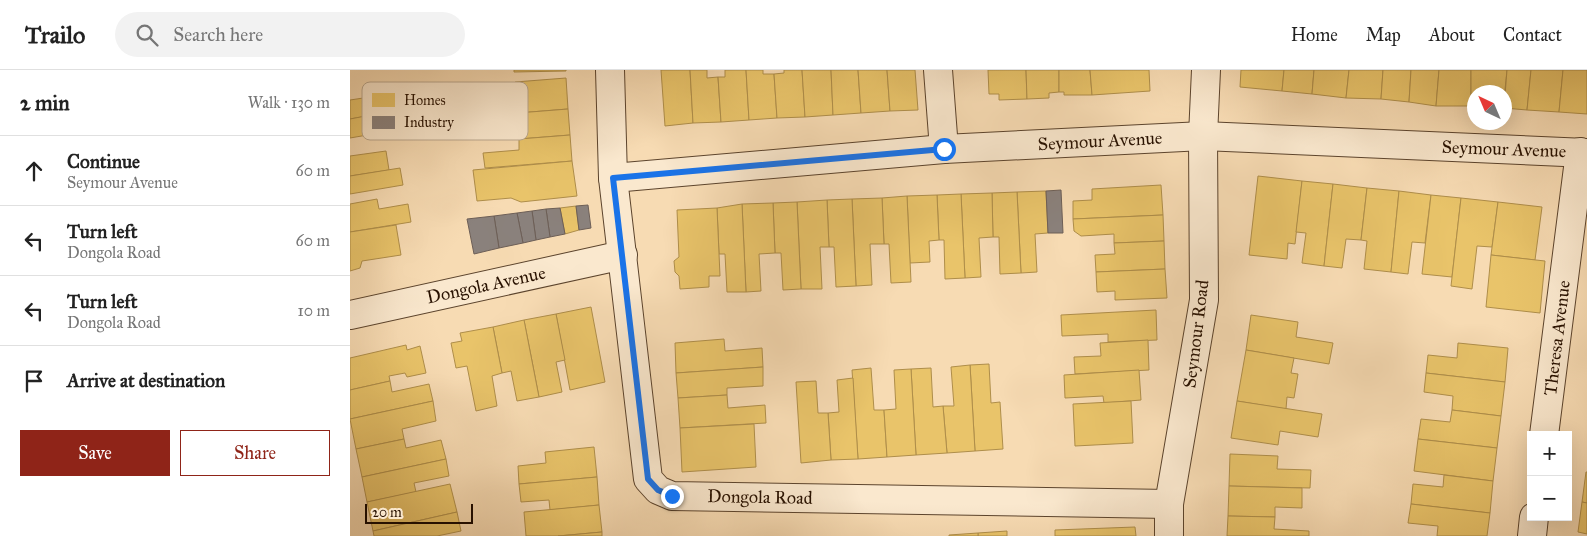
<!DOCTYPE html>
<meta charset="utf-8">
<style>
:root{--surface:#fff;--page:#f2f2f2;--text:#222;--muted:#767676;--line:#e0e0e0;--accent:#8f2418}
body{margin:0;font-family:"IM FELL Great Primer",serif;background:var(--page);color:var(--text)}
.controls{position:absolute;right:15px;bottom:15px;display:grid;overflow:hidden;border-radius:0px;box-shadow:0 5px 20px #0002}
.controls button{width:45px;height:45px;display:grid;place-items:center;padding:0;border:0;border-bottom:1px solid var(--line);background:var(--surface);color:var(--text);font:25px sans-serif}
.compass{position:absolute;left:1117px;top:15px;width:45px;height:45px;border-radius:50%;background:var(--surface);box-shadow:0 5px 20px #0002;rotate:316deg}
.scale{position:absolute;left:15px;bottom:12px;width:108px;box-sizing:border-box;padding-left:5px;border:2px solid #281100;border-top:0;font-size:14px;line-height:18px;white-space:nowrap;color:#281100;-webkit-text-stroke:4px #fae8ce;paint-order:stroke}
.stop{position:absolute;width:15px;height:15px;margin:-11px;border:4px solid #1a73e8;border-radius:50%;background:#fff}
.stop.end{background:#1a73e8;border-color:#fff;box-shadow:0 1px 5px #0008}
.list{margin:0;padding:0;list-style:none}
h2{display:flex;justify-content:space-between;align-items:center;height:65px;margin:0;padding:0 20px;font-size:21px}
h2 small{font-size:16px;font-weight:400;color:var(--muted)}
.list li{display:grid;grid-template-columns:32px 1fr auto;gap:15px;align-items:center;box-sizing:border-box;height:70px;padding:0 20px;border-top:1px solid var(--line)}
.list b{display:block;font-size:19px;white-space:nowrap}
.list p{margin:0;font-size:16px;white-space:nowrap;color:var(--muted)}
.list em{font-size:16px;font-style:normal;color:var(--muted)}
.actions{display:flex;gap:10px;padding:15px 20px}
.actions a{flex:1;padding:11px 0;border:1px solid var(--accent);border-radius:0px;text-align:center;font-size:18px;color:var(--accent)}
.actions .main{background:var(--accent);color:#fff}
.icon{flex:none;width:28px;height:28px;fill:none;stroke:currentColor;stroke-width:2;stroke-linecap:round;stroke-linejoin:round}
.map{position:relative;flex:none;width:1237px;height:466px;overflow:hidden}
header{display:flex;align-items:center;gap:30px;box-sizing:border-box;height:70px;padding:0 25px;background:var(--surface);border-bottom:1px solid var(--line)}
header strong{font-size:24px}
nav{display:flex;gap:28px;margin-inline-start:auto;font-size:18px}
.search{width:350px;height:45px;background:var(--page);display:flex;align-items:center;gap:12px;box-sizing:border-box;padding:0 18px;border-radius:28px;color:var(--muted);font-size:19px}
main{display:flex}
aside{flex:1;background:var(--surface)}
.map>svg:first-child{display:block}
.homes{fill:#e9c46a;stroke:#af8e4a}
.industry{fill:#8a817c;stroke:#6d5f57}
.lines{fill:none;stroke-linecap:round;stroke-linejoin:round}
.street-casing{stroke:#5c442d;stroke-width:30}
.street{stroke:#fae8ce;stroke-width:28}
.route{stroke:#1a73e8;stroke-width:6}
.labels{text-anchor:middle;stroke-width:5;stroke-linejoin:round;paint-order:stroke}
.street-label{font-size:18px;fill:#281100;stroke:#fae8ce}
.key{fill:#fae8ce;stroke:#bba890;stroke-width:1}
.key-label{font-size:14px;fill:#281100}
</style>
<header>
<strong>Trailo</strong>
<div class="search"><svg class="icon" aria-label="search" viewBox="0 0 24 24"><circle cx="10" cy="10" r="6"/><path d="M15 15l6 6"/></svg>Search here</div>
<nav><a>Home</a><a>Map</a><a>About</a><a>Contact</a></nav>
</header>
<main>
<aside>
<h2>2 min<small>Walk · 130 m</small></h2>
<ul class="list">
<li><svg class="icon" aria-label="ahead" viewBox="0 0 24 24"><path d="M12 20V5M6 11l6-6 6 6"/></svg><div><b>Continue</b><p>Seymour Avenue</p></div><em>60 m</em></li>
<li><svg class="icon" aria-label="left" viewBox="0 0 24 24"><path d="M17 20v-9H6M10 6l-5 5 5 5"/></svg><div><b>Turn left</b><p>Dongola Road</p></div><em>60 m</em></li>
<li><svg class="icon" aria-label="left" viewBox="0 0 24 24"><path d="M17 20v-9H6M10 6l-5 5 5 5"/></svg><div><b>Turn left</b><p>Dongola Road</p></div><em>10 m</em></li>
<li><svg class="icon" aria-label="arrive" viewBox="0 0 24 24"><path d="M6 21V4h12l-3 4 3 4H6"/></svg><div><b>Arrive at destination</b></div></li>
</ul>
<div class="actions"><a class="main">Save</a><a>Share</a></div>
</aside>
<div class="map">
<svg width="1237" height="466" viewBox="0 0 1237 466">
<rect width="100%" height="100%" fill="#f7dbb3"/>
<filter id="stains"><feTurbulence type="fractalNoise" baseFrequency=".004" numOctaves="4"/><feColorMatrix values="0 0 0 0 .2 0 0 0 0 .09 0 0 0 0 .02 0 0 0 .5 -.17"/></filter>
<radialGradient id="worn" r=".72"><stop offset=".6" stop-color="#630" stop-opacity="0"/><stop offset="1" stop-color="#630" stop-opacity=".3"/></radialGradient>
<g class="homes">
<path d="M164,0h52v1l-52,1z"/>
<path d="M311,0h29l3,53 -28,3z"/>
<path d="M340,0h17v8l11,-1 3,45 -28,1z"/>
<path d="M375,0h21l3,50 -28,2 -3,-45h7z"/>
<path d="M396,0h17v4h11l3,44 -28,2z"/>
<path d="M434,0h18l3,47 -28,1 -3,-44 10,-1z"/>
<path d="M452,0h29l2,45 -28,2z"/>
<path d="M481,0h27l3,43 -28,2z"/>
<path d="M508,0h29l3,41 -29,2z"/>
<path d="M537,0h28l3,40 -28,1z"/>
<path d="M638,0h38l1,29 -28,1v-6h-10z"/>
<path d="M676,0h33v22l-10,1v5l-22,1z"/>
<path d="M709,0h31l2,25h-28v-3h-5z"/>
<path d="M740,0h59l1,21 -58,4z"/>
<path d="M891,0h43l-2,21 -42,-4z"/>
<path d="M934,0h30l-2,24 -30,-3z"/>
<path d="M964,0h35l-3,28 -34,-4z"/>
<path d="M999,0h34l-2,29 -35,-1z"/>
<path d="M1033,0h28l-2,32 -28,-3z"/>
<path d="M1061,0h28l-3,36 -27,-4z"/>
<path d="M1089,0h32v36h-35z"/>
<path d="M1121,0h36l-3,30v-8h-30v14h-3z"/>
<path d="M1157,0h24l-4,40 -23,-2z"/>
<path d="M1181,0h32l-4,42 -32,-2z"/>
<path d="M1213,0h24v44l-28,-2z"/>
<path d="M216,8l2,31 -88,7 -2,-20 38,-3 -1,-11z"/>
<path d="M20,27l3,18 -23,4v-19z"/>
<path d="M218,39l2,26 -51,4 -1,-5 -36,3 -2,-21z"/>
<path d="M26,44l3,19 -29,5v-19z"/>
<path d="M220,65l2,26 -87,7 -2,-15 36,-3v-11z"/>
<path d="M36,81l3,19 -39,6v-20z"/>
<path d="M222,91l5,35 -56,6 -10,-4 -34,3 -4,-31z"/>
<path d="M50,98l3,17 -53,9v-18z"/>
<path d="M908,106l44,5 -7,63 -7,-1 -1,16 -38,-4z"/>
<path d="M952,111l31,3 -9,82 -22,-3 4,-30 -10,-1z"/>
<path d="M983,114l34,4 -6,52 -15,-1 -4,29 -18,-2z"/>
<path d="M811,115l2,30 -90,4v-18l19,-1v-11z"/>
<path d="M1017,118l32,3 -8,81 -27,-3 3,-28 -6,-1z"/>
<path d="M696,121l2,42 -13,1 2,38 -16,1 -4,-81z"/>
<path d="M1049,121l32,4 -6,48 -13,-1 -4,32 -17,-2z"/>
<path d="M667,122l4,81 -21,1 -1,-37h-6l-1,-44z"/>
<path d="M642,123l1,44 -14,1 2,39 -16,1 -4,-84z"/>
<path d="M611,124l4,84 -20,1 -1,-39h-5l-2,-45z"/>
<path d="M587,125l2,45 -10,1 1,21 -20,1 -3,-67z"/>
<path d="M1081,125l30,3 -9,79 -30,-3z"/>
<path d="M557,126l4,86 -20,1 -2,-39h-5l-2,-46z"/>
<path d="M532,128l2,46h-14l2,41 -16,1 -4,-87z"/>
<path d="M1111,128l37,4 -6,45 -15,-1 -5,43 -21,-3z"/>
<path d="M27,129l2,10 29,-5 3,18 -61,10v-28z"/>
<path d="M502,129l4,87 -20,1 -2,-40h-5l-2,-47z"/>
<path d="M477,130l2,47h-9l2,42h-21l-4,-87z"/>
<path d="M447,132l4,87 -18,1 -2,-37h-6l-2,-50z"/>
<path d="M1148,132l44,5 -7,53 -44,-5z"/>
<path d="M423,133l2,50 -16,1 2,37 -15,1 -4,-88z"/>
<path d="M392,134l4,88h-19l-2,-38h-6l-2,-46z"/>
<path d="M226,136l3,24 -14,4 -5,-26z"/>
<path d="M367,138l3,68h-11v11l-29,2 -1,-13 -4,-4 -1,-11 5,-4 -2,-47z"/>
<path d="M813,145l1,26 -50,2v-9l-33,2 -7,-5 -1,-12z"/>
<path d="M46,155l5,30 -39,6 -2,7 -10,3v-39z"/>
<path d="M814,171l1,28 -69,3 -1,-17 20,-1 -1,-11z"/>
<path d="M1141,185l54,6 -5,52 -54,-6z"/>
<path d="M815,199l2,29 -52,2v-9l-18,1 -1,-20z"/>
<path d="M241,237l14,75 -35,8 -14,-76z"/>
<path d="M806,240l1,30 -49,2v-8l-46,2 -1,-21z"/>
<path d="M206,244l9,46 -9,2 6,30 -23,5 -15,-77z"/>
<path d="M901,245l47,7 -2,15 37,6 -4,21 -83,-14z"/>
<path d="M174,250l15,77 -22,4 -6,-30 -9,2 -9,-46z"/>
<path d="M143,257l9,46 -10,3 5,30 -21,5 -9,-45 -11,2 -5,-25 11,-2 -2,-8z"/>
<path d="M374,269l1,12 37,-3 1,19 -87,6 -1,-30z"/>
<path d="M798,270l1,30 -74,4 -1,-17 27,-1 -1,-13z"/>
<path d="M1108,273l50,5 -3,34 -79,-9 2,-18 29,3z"/>
<path d="M56,275l1,5 13,-4 6,27 -19,4 -2,-4 -16,3 1,5 -40,9v-32z"/>
<path d="M896,280l48,8 -3,15 7,1 -4,24 -7,-1 -1,12 -49,-8z"/>
<path d="M639,294l2,39 9,-1 3,47 -28,2 -5,-86z"/>
<path d="M620,295l5,86 -28,2 -4,-47h11l-3,-39z"/>
<path d="M413,297v19l-36,2v7l-49,3 -2,-25z"/>
<path d="M521,298l3,42h10l3,47 -29,2 -6,-89z"/>
<path d="M581,298l2,39 10,-1 4,47 -31,2 -5,-86z"/>
<path d="M561,299l5,86 -29,2 -3,-47 12,-1 -2,-39z"/>
<path d="M789,300l2,30 -37,3 -1,-7 -38,2 -1,-23z"/>
<path d="M1076,303l79,9 -4,34 -49,-6 1,-14 -29,-4z"/>
<path d="M503,308l5,81 -27,1 -3,-47 11,-1 -2,-32z"/>
<path d="M40,311l2,11 37,-8 4,17 -83,18v-29z"/>
<path d="M466,311l2,32h10l3,47 -30,3 -5,-81z"/>
<path d="M377,325l1,13 37,-3 1,18 -86,5 -2,-30z"/>
<path d="M83,331l3,20 -34,8 2,10 -48,10 -6,-30z"/>
<path d="M781,331l2,42 -58,3 -2,-42z"/>
<path d="M887,331l85,13 -4,23 -38,-6 -2,14 -47,-7z"/>
<path d="M1102,340l49,6 -4,32 -79,-9 3,-20 29,3z"/>
<path d="M404,354l2,43 -74,5 -2,-44z"/>
<path d="M54,369l2,9 35,-8 5,19 -84,18 -6,-28z"/>
<path d="M1068,369l79,9 -4,33 -79,-10z"/>
<path d="M244,377l3,30 -78,7 -1,-18 28,-3 -1,-11z"/>
<path d="M880,384l48,2 -1,13 34,1 -1,18 -81,-2z"/>
<path d="M96,389l3,17 -35,7 2,9 -49,10 -5,-25z"/>
<path d="M1236,402h1v31l-5,-1z"/>
<path d="M1094,405l49,6 -3,32 -79,-9 2,-20 30,3z"/>
<path d="M247,407l2,28 -49,5 -1,-10 -28,2 -2,-18z"/>
<path d="M100,414l7,28 -84,19 -6,-29z"/>
<path d="M879,416l73,2v20l-27,-1v10l-47,-1z"/>
<path d="M1232,432l5,1v31l-9,-2z"/>
<path d="M1061,434l79,9 -3,23h-50l1,-10 -30,-3z"/>
<path d="M249,435l3,27 -44,4h-32l-2,-24z"/>
<path d="M107,442l4,19 -24,5h-63l-1,-5z"/>
<path d="M878,446l47,1 -1,12 35,2v5h-82z"/>
<path d="M785,457l1,9h-81v-6z"/>
<path d="M657,461v5h-29v-3z"/>
<path d="M252,462v4h-44z"/>
<path d="M628,463v3h-29v-1z"/>
</g>
<g class="industry">
<path d="M711,120l2,43h-15l-2,-42z"/>
<path d="M238,135l3,23 -12,2 -3,-24z"/>
<path d="M210,138l5,26 -15,3 -4,-28z"/>
<path d="M196,139l4,28 -14,3 -4,-29z"/>
<path d="M182,141l4,29 -13,3 -6,-30z"/>
<path d="M167,143l6,30 -24,5 -5,-32z"/>
<path d="M144,146l5,32 -25,6 -7,-35z"/>
</g>
<g class="lines">
<g class="street-casing">
<g id="street">
<path d="M260,0l3,108 35,301 10,11 14,6 497,8"/>
<path d="M588,0l6,79"/>
<path d="M263,108l331,-29 259,-13 384,17"/>
<path d="M0,245l273,-60"/>
<path d="M1194,365l36,-283"/>
<path d="M819,466v-32l35,-204 -1,-164 3,-66"/>
<path d="M1182,466l2,-19"/>
</g>
</g>
<use href="#street" class="street"/>
</g>
<g class="lines">
<path class="route" d="M322,426l-14,-6 -10,-11 -35,-301 331,-29"/>
</g>
<g class="labels">
<g class="street-label">
<text transform="translate(750 71) rotate(-3)" y="6">Seymour Avenue</text>
<text transform="translate(1154 79) rotate(2)" y="6">Seymour Avenue</text>
<text transform="translate(136 215) rotate(-12)" y="6">Dongola Avenue</text>
<text transform="translate(846 264) rotate(-83)" y="6">Seymour Road</text>
<text transform="translate(1207 268) rotate(-83)" y="6">Theresa Avenue</text>
<text transform="translate(410 427) rotate(1)" y="6">Dongola Road</text>
</g>
</g>
<rect x="12" y="12" width="166" height="58" rx="8" class="key"/>
<rect x="22" y="23" width="23" height="14" fill="#e9c46a"/>
<rect x="22" y="46" width="23" height="13" fill="#8a817c"/>
<g class="key-label">
<text x="54" y="35">Homes</text>
<text x="54" y="57">Industry</text>
</g>
<rect width="100%" height="100%" filter="url(#stains)"/>
<rect width="100%" height="100%" fill="url(#worn)"/>
</svg>
<div class="controls">
<button>+</button>
<button>−</button>
</div>
<svg class="compass" viewBox="-18 -18 36 36"><path d="M0-13l5 13h-10z" fill="#e53935"/><path d="M0 13l5-13h-10z" fill="#767676"/></svg>
<div class="scale">20 m</div>
<div class="stop" style="left:594px;top:79px"></div>
<div class="stop end" style="left:322px;top:426px"></div>
</div>
</main>
